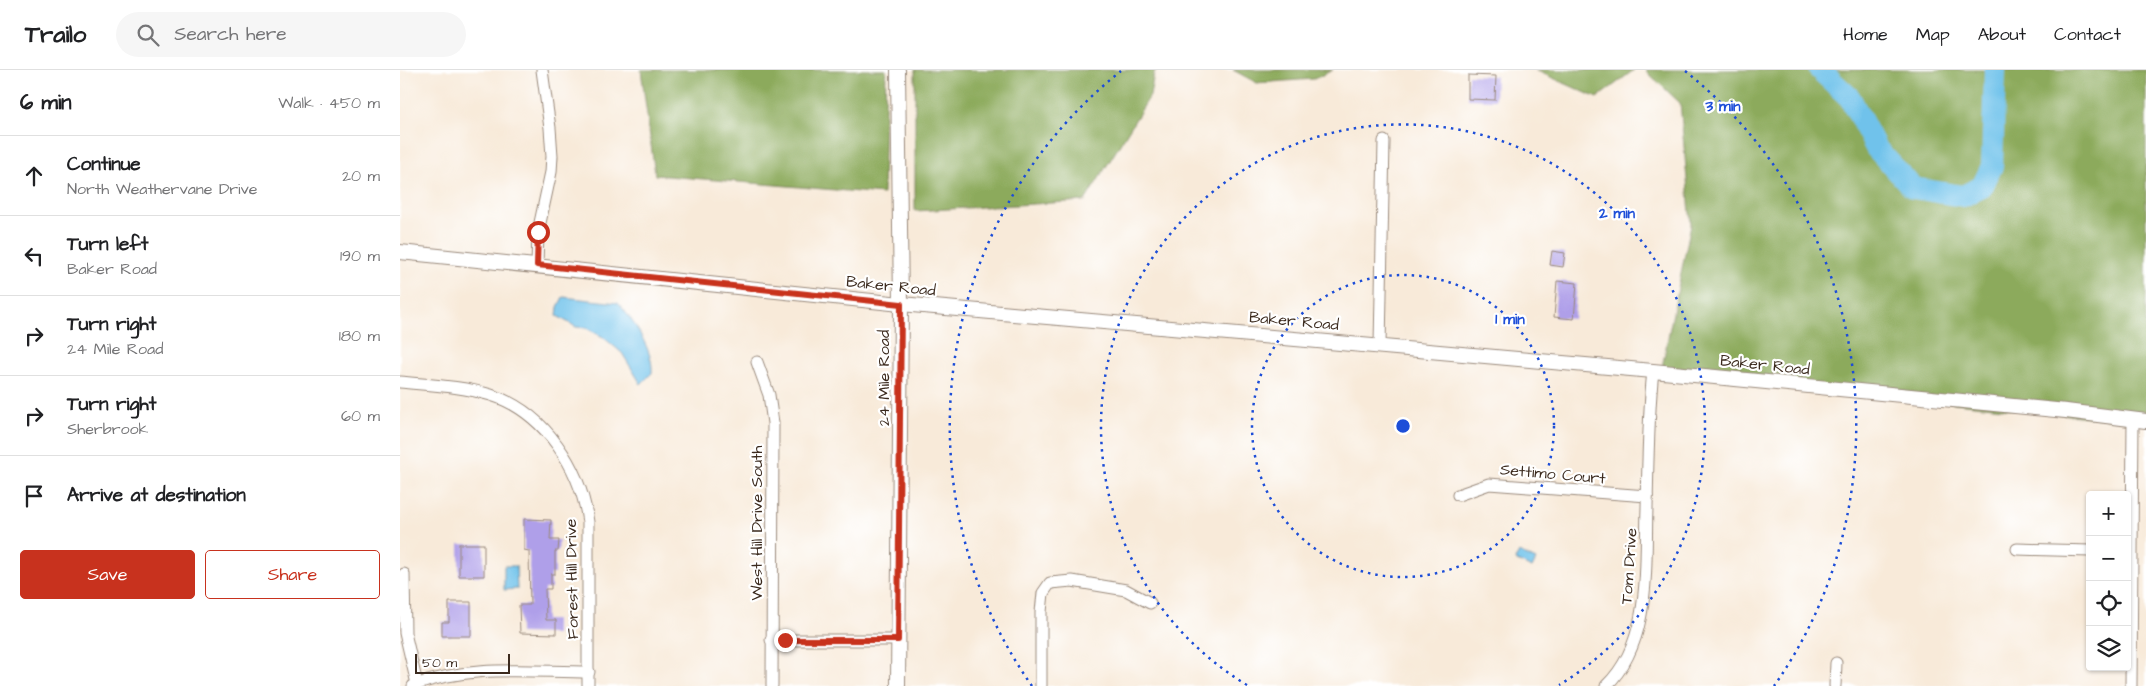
<!DOCTYPE html>
<meta charset="utf-8">
<style>
:root{--surface:#fff;--page:#f6f6f6;--text:#202124;--muted:#757577;--line:#e0e0e0;--accent:#c8321e}
body{margin:0;font-family:"Architects Daughter",sans-serif;background:var(--page);color:var(--text)}
.controls{position:absolute;right:15px;bottom:15px;display:grid;overflow:hidden;border-radius:5px;box-shadow:0 1px 4px #0004}
.controls button{width:45px;height:45px;display:grid;place-items:center;padding:0;border:0;border-bottom:1px solid var(--line);background:var(--surface);color:var(--text);font:25px sans-serif}
.scale{position:absolute;left:15px;bottom:12px;width:95px;box-sizing:border-box;padding-left:5px;border:2px solid #3b2a1e;border-top:0;font-size:14px;line-height:18px;white-space:nowrap;color:#3b2a1e;-webkit-text-stroke:4px #fff;paint-order:stroke}
.stop{position:absolute;width:15px;height:15px;margin:-11px;border:4px solid #c8321e;border-radius:50%;background:#fff}
.stop.end{background:#c8321e;border-color:#fff;box-shadow:0 1px 5px #0008}
.list{margin:0;padding:0;list-style:none}
h2{display:flex;justify-content:space-between;align-items:center;height:65px;margin:0;padding:0 20px;font-size:21px}
h2 small{font-size:16px;font-weight:400;color:var(--muted)}
.list li{display:grid;grid-template-columns:32px 1fr auto;gap:15px;align-items:center;box-sizing:border-box;height:80px;padding:0 20px;border-top:1px solid var(--line)}
.list b{display:block;font-size:19px;white-space:nowrap}
.list p{margin:0;font-size:16px;white-space:nowrap;color:var(--muted)}
.list em{font-size:16px;font-style:normal;color:var(--muted)}
.actions{display:flex;gap:10px;padding:15px 20px}
.actions a{flex:1;padding:11px 0;border:1px solid var(--accent);border-radius:5px;text-align:center;font-size:18px;color:var(--accent)}
.actions .main{background:var(--accent);color:#fff}
.icon{flex:none;width:28px;height:28px;fill:none;stroke:currentColor;stroke-width:2;stroke-linecap:round;stroke-linejoin:round}
.map{position:relative;flex:none;width:1746px;height:616px;overflow:hidden}
header{display:flex;align-items:center;gap:30px;box-sizing:border-box;height:70px;padding:0 25px;background:var(--surface);border-bottom:1px solid var(--line)}
header strong{font-size:24px}
nav{display:flex;gap:28px;margin-inline-start:auto;font-size:18px}
.search{width:350px;height:45px;background:var(--page);display:flex;align-items:center;gap:12px;box-sizing:border-box;padding:0 18px;border-radius:28px;color:var(--muted);font-size:19px}
main{display:flex}
aside{flex:1;background:var(--surface)}
.map>svg:first-child{display:block}
.forest{fill:#8caa5c;stroke:#646a3d}
.water{fill:#6fc2eb;stroke:#557684}
.lines{fill:none;stroke-linecap:round;stroke-linejoin:round}
.river{stroke:#6fc2eb;stroke-width:22}
.building{fill:#af9fe9}
.minor-casing{stroke:#9a8a7c;stroke-width:13}
.tertiary-casing{stroke:#9a8a7c;stroke-width:16}
.minor{stroke:#fff;stroke-width:11}
.tertiary{stroke:#fff;stroke-width:14}
.route{stroke:#c8321e;stroke-width:6}
.ring{fill:none;stroke:#1d4ed8;stroke-width:2.5;stroke-dasharray:2.5 5}
.labels{text-anchor:middle;stroke-width:4.5;stroke-linejoin:round;paint-order:stroke}
.street-label{font-size:16px;fill:#3b2a1e;stroke:#fff}
.centre{fill:#1d4ed8;stroke:#fff;stroke-width:2.5}
.ring-label{font-size:15px;text-anchor:middle;font-weight:bold;fill:#1d4ed8;stroke:#fff;stroke-width:4.5;stroke-linejoin:round;paint-order:stroke}
</style>
<header>
<strong>Trailo</strong>
<div class="search"><svg class="icon" aria-label="search" viewBox="0 0 24 24"><circle cx="10" cy="10" r="6"/><path d="M15 15l6 6"/></svg>Search here</div>
<nav><a>Home</a><a>Map</a><a>About</a><a>Contact</a></nav>
</header>
<main>
<aside>
<h2>6 min<small>Walk · 450 m</small></h2>
<ul class="list">
<li><svg class="icon" aria-label="ahead" viewBox="0 0 24 24"><path d="M12 20V5M6 11l6-6 6 6"/></svg><div><b>Continue</b><p>North Weathervane Drive</p></div><em>20 m</em></li>
<li><svg class="icon" aria-label="left" viewBox="0 0 24 24"><path d="M17 20v-9H6M10 6l-5 5 5 5"/></svg><div><b>Turn left</b><p>Baker Road</p></div><em>190 m</em></li>
<li><svg class="icon" aria-label="right" viewBox="0 0 24 24"><path d="M7 20v-9h11M14 6l5 5-5 5"/></svg><div><b>Turn right</b><p>24 Mile Road</p></div><em>180 m</em></li>
<li><svg class="icon" aria-label="right" viewBox="0 0 24 24"><path d="M7 20v-9h11M14 6l5 5-5 5"/></svg><div><b>Turn right</b><p>Sherbrook</p></div><em>60 m</em></li>
<li><svg class="icon" aria-label="arrive" viewBox="0 0 24 24"><path d="M6 21V4h12l-3 4 3 4H6"/></svg><div><b>Arrive at destination</b></div></li>
</ul>
<div class="actions"><a class="main">Save</a><a>Share</a></div>
</aside>
<div class="map">
<svg width="1746" height="616" viewBox="0 0 1746 616">
<rect width="100%" height="100%" fill="#fff"/>
<filter id="ink" filterUnits="userSpaceOnUse"><feTurbulence type="fractalNoise" baseFrequency=".02" numOctaves="2"/><feDisplacementMap in="SourceGraphic" scale="10" xChannelSelector="R" yChannelSelector="G"/><feConvolveMatrix kernelMatrix="1 2 1 2 8 2 1 2 1" color-interpolation-filters="sRGB"/></filter>
<filter id="wash" filterUnits="userSpaceOnUse"><feTurbulence type="fractalNoise" baseFrequency=".0096" numOctaves="4" result="noise"/><feDisplacementMap in="SourceGraphic" scale="20" xChannelSelector="R" yChannelSelector="G"/><feGaussianBlur stdDeviation="1.12" result="paint"/><feColorMatrix in="noise" values="0 0 0 0 0 0 0 0 0 0 0 0 0 0 0 0 0 1.4 0 .05"/><feComposite in="paint" operator="in"/></filter>
<g filter="url(#wash)">
<rect width="100%" height="100%" fill="#f8ead9"/>
<g class="forest">
<path d="M241,0h245l-3,124 -228,-19z"/>
<path d="M515,0h243l-4,3 -4,23 -65,105 -170,10z"/>
<path d="M833,0h100l-19,9 -57,4z"/>
<path d="M1135,0h99l-37,28z"/>
<path d="M1245,0h501v353l-485,-51 30,-148 -11,-121z"/>
</g>
<g class="water">
<path d="M163,227l55,6c15,17 36,48 34,70l-11,11 -19,-31 -19,-16 -17,-9 -10,-1 -19,-11 1,-9z"/>
<path d="M1119,482l17,8 -4,8 -17,-8z"/>
<path d="M104,496h12l1,23 -13,1z"/>
</g>
<g class="lines">
<path class="river" d="M1420,0l30,28 26,50 37,40 50,8 19,-9 10,-21 3,-96"/>
</g>
<g id="blocks">
<g class="building">
<path d="M1068,5l28,1 -1,24 -27,-1z"/>
<path d="M1152,181l13,2 -2,14 -13,-2z"/>
<path d="M1157,211l20,2 -3,36 -20,-2z"/>
<path d="M124,449l27,1 -1,20h9l-1,11h-3v23h-4v15h-6l1,31h10v14l-36,-1 -1,-28h11l-1,-54 -5,-1z"/>
<rect x="59" y="474" width="25" height="32"/>
<path d="M49,532h22v34h-29v-14h7z"/>
</g>
</g>
</g>
<g filter="url(#ink)">
<use href="#blocks" fill-opacity="0" stroke="#9a8a7c" stroke-width="1"/>
<g class="lines">
<g class="minor-casing">
<g id="minor">
<path d="M137,195l1,-33 13,-60 1,-16 -2,-28 -8,-58"/>
<path d="M980,275l4,-204"/>
<path d="M357,292l12,33 4,28 -1,263"/>
<path d="M0,312c30,3 62,4 91,13 54,17 90,74 97,127v164"/>
<path d="M1058,425l31,-11 158,12"/>
<path d="M1617,479l73,2"/>
<path d="M4,504l1,59 12,51"/>
<path d="M371,570h127"/>
<path d="M13,616c56,-22 117,-14 176,-14"/>
<path d="M641,616v-74l2,-19 7,-10 22,-2 54,9 24,13"/>
<path d="M1206,616c46,-44 39,-120 41,-178 1,-46 1,-92 6,-137"/>
<path d="M1435,616l1,-23"/>
<path d="M1731,616l2,-267"/>
</g>
</g>
<g class="tertiary-casing">
<g id="tertiary">
<path d="M498,0l3,234 -3,382"/>
<path d="M0,182l501,52 752,67 413,40 80,10"/>
</g>
</g>
<use href="#minor" class="minor"/>
<use href="#tertiary" class="tertiary"/>
</g>
</g>
<g class="lines" filter="url(#ink)">
<path class="route" d="M138,162l-1,33 364,39 -3,336h-113"/>
</g>
<g class="ring">
<circle cx="1003" cy="356" r="151"/>
<path d="M847 615A302 302 0 1 1 1159 615"/>
<path d="M632 616A453 453 0 0 1 721 1M1285 1A453 453 0 0 1 1374 616"/>
</g>
<g class="labels">
<g class="street-label">
<text transform="translate(491 215) rotate(6)" y="6">Baker Road</text>
<text transform="translate(894 250) rotate(5)" y="6">Baker Road</text>
<text transform="translate(1365 294) rotate(6)" y="6">Baker Road</text>
<text transform="translate(483 308) rotate(-90)" y="6">24 Mile Road</text>
<text transform="translate(1153 403) rotate(5)" y="6">Settimo Court</text>
<text transform="translate(356 453) rotate(-90)" y="6">West Hill Drive South</text>
<text transform="translate(1228 496) rotate(-86)" y="6">Tom Drive</text>
<text transform="translate(171 509) rotate(-91)" y="6">Forest Hill Drive</text>
</g>
</g>
<circle cx="1003" cy="356" r="8" class="centre"/>
<g class="ring-label">
<text x="1323" y="41">3 min</text>
<text x="1217" y="148">2 min</text>
<text x="1110" y="254">1 min</text>
</g>
</svg>
<div class="controls">
<button>+</button>
<button>−</button>
<button><svg class="icon" aria-label="locate" viewBox="0 0 24 24"><circle cx="12" cy="12" r="6"/><path d="M12 2v4M12 18v4M2 12h4M18 12h4"/></svg></button>
<button><svg class="icon" aria-label="layers" viewBox="0 0 24 24"><path d="M12 4l9 5-9 5-9-5zM3 14l9 5 9-5"/></svg></button>
</div>
<div class="scale">50 m</div>
<div class="stop" style="left:138px;top:162px"></div>
<div class="stop end" style="left:385px;top:570px"></div>
</div>
</main>
